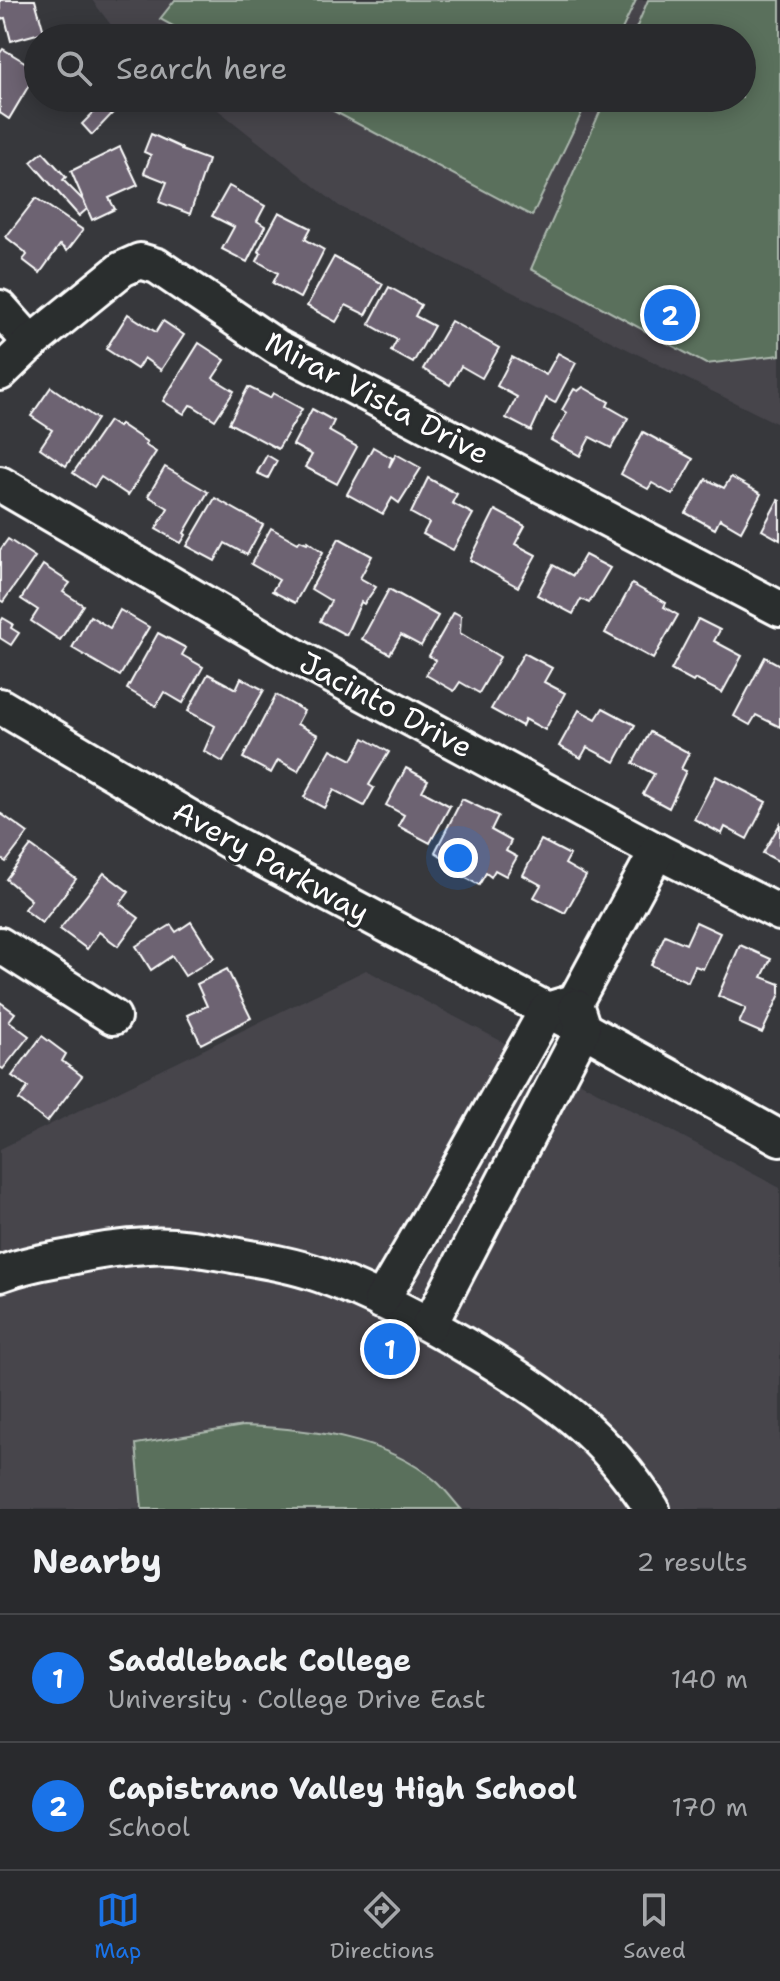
<!DOCTYPE html>
<meta charset="utf-8">
<style>
:root{--surface:#292a2d;--page:#313235;--text:#f1f3f6;--muted:#a5a7aa;--line:#454649;--accent:#1a73e8}
body{margin:0;font-family:"Shantell Sans",sans-serif;background:var(--page);color:var(--text)}
.you{position:absolute;left:458px;top:858px;width:28px;height:28px;margin:-20px;border:6px solid #fff;border-radius:50%;background:#1a73e8;box-shadow:0 0 0 12px #1a73e833}
.badge{display:grid;place-items:center;width:52px;height:52px;border-radius:50%;background:var(--accent);color:#fff;font-size:26px;font-weight:700}
.pin{position:absolute;translate:-50% -50%;border:4px solid #fff;box-shadow:0 2px 8px #0006}
.list{margin:0;padding:0;list-style:none}
h2{display:flex;justify-content:space-between;align-items:center;height:104px;margin:0;padding:0 32px;font-size:34px}
h2 small{font-size:26px;font-weight:400;color:var(--muted)}
.list li{display:grid;grid-template-columns:52px 1fr auto;gap:24px;align-items:center;box-sizing:border-box;height:128px;padding:0 32px;border-top:2px solid var(--line)}
.list b{display:block;font-size:30px;white-space:nowrap}
.list p{margin:0;font-size:26px;white-space:nowrap;color:var(--muted)}
.list em{font-size:26px;font-style:normal;color:var(--muted)}
.icon{flex:none;width:44px;height:44px;fill:none;stroke:currentColor;stroke-width:2;stroke-linecap:round;stroke-linejoin:round}
.map{position:relative;flex:none;width:780px;height:1509px;overflow:hidden}
.search{position:absolute;background:var(--surface);box-shadow:0 4px 20px #0003;left:24px;right:24px;top:24px;height:88px;display:flex;align-items:center;gap:20px;box-sizing:border-box;padding:0 28px;border-radius:44px;color:var(--muted);font-size:30px}
.sheet{height:360px;background:var(--surface)}
nav{display:flex;justify-content:space-around;align-items:center;box-sizing:border-box;height:112px;border-top:2px solid var(--line);background:var(--surface);font-size:22px;color:var(--muted)}
nav a{display:grid;justify-items:center;gap:4px}
nav .on{color:var(--accent)}
.map>svg:first-child{display:block}
.built{fill:#47454c}
.green{fill:#5a705c;stroke:#acb8ae;stroke-width:2}
.building{fill:#6d6372;stroke:#fff;stroke-width:2}
.lines{fill:none;stroke-linecap:round;stroke-linejoin:round}
.minor-casing{stroke:#fff;stroke-width:40}
.minor{stroke:#2a2d2e;stroke-width:34}
.labels{text-anchor:middle;stroke-width:6;stroke-linejoin:round;paint-order:stroke}
.street-label{font-size:30px;fill:#fff;stroke:#2a2d2e}
</style>
<div class="map">
<svg width="780" height="1509" viewBox="0 0 780 1509">
<rect width="100%" height="100%" fill="#37383c"/>
<filter id="ink" filterUnits="userSpaceOnUse"><feTurbulence type="fractalNoise" baseFrequency=".0125" numOctaves="2"/><feDisplacementMap in="SourceGraphic" scale="16" xChannelSelector="R" yChannelSelector="G"/><feConvolveMatrix kernelMatrix="1 2 1 2 8 2 1 2 1" color-interpolation-filters="sRGB"/></filter>
<g filter="url(#ink)">
<g class="built">
<path d="M92,0h688v425l-441,-219 -136,-108h539v-60h-614l-17,-13z"/>
<path d="M366,970l414,218v321h-780v-360z"/>
</g>
<g class="green">
<path d="M175,0h461l-18,38h-423l-35,-19z"/>
<path d="M648,0h132v355l-74,9 -175,-95 75,-171h136v-60h-110z"/>
<path d="M309,98h280l-57,118z"/>
<path d="M243,1426c65,3 141,11 193,55 9,8 17,19 25,28h-319l-6,-65z"/>
</g>
<g class="building">
<path d="M0,0h35l9,32 -33,9 -6,-23 -5,1z"/>
<path d="M3,49l35,21 -29,49 -9,-6v-60z"/>
<path d="M108,98l18,1 -34,36 -10,-11z"/>
<path d="M151,134l31,14 -1,2 27,10 -18,54 -31,-12 8,-20 -23,-9 7,-18 -7,-3z"/>
<path d="M120,147l18,38 -29,13 6,11 -23,11 -21,-49z"/>
<path d="M43,152l23,25 -3,3 20,20 4,9 -8,7 -48,-54z"/>
<path d="M229,186l36,20 -8,15 8,5 -18,36 -25,-13 12,-22 -22,-11z"/>
<path d="M36,198l47,32 -16,21 -7,-6 -20,28 -17,-13 4,-5 -2,-3 -19,-15z"/>
<path d="M279,212l32,16 -6,11 19,11 -24,48 -27,-15 5,-10 -21,-12 4,-8 -3,-2z"/>
<path d="M334,257l49,27 -17,31 -20,-10 -10,17 -29,-16z"/>
<path d="M389,287l32,18 -6,11 19,10 -21,37 -22,-12 6,-11 -28,-16z"/>
<path d="M128,314l28,18 7,-11 21,14 -23,35 -17,-12 -7,11 -31,-20z"/>
<path d="M451,321l48,27 -17,30 -21,-12 -11,19 -27,-16z"/>
<path d="M199,343l26,17 -12,18 21,13 -19,29 -22,-14 -3,-1 -6,9 -21,-13z"/>
<path d="M558,353l18,10 -21,40 -9,-5 -15,33 -25,-13 11,-21 -20,-11 15,-29 34,18z"/>
<path d="M51,387l46,32 -31,47 -26,-18 12,-18 -21,-14z"/>
<path d="M248,387l22,11 3,-5 29,16 -24,40 -49,-26z"/>
<path d="M583,387l26,15 -2,4 21,12 -17,30 -21,-11 -10,19 -29,-16 16,-27 -5,-3 12,-21 4,2z"/>
<path d="M312,409l22,12 -5,10 28,16 -20,37 -32,-17 7,-12 -19,-10z"/>
<path d="M109,421l9,6 2,-3 27,18 -2,3 11,7 -28,43 -27,-18 -7,10 -21,-14z"/>
<path d="M643,432l50,27 -20,36 -21,-12 -4,6 -27,-15z"/>
<path d="M373,447l19,11 -3,9 7,-13 25,14 -22,35 -7,-5 -9,16 -36,-20z"/>
<path d="M267,455l10,6 -9,17 -11,-5z"/>
<path d="M165,467l43,25 -24,41 2,2 -5,8 -25,-14 12,-21 -20,-12z"/>
<path d="M731,477l30,17 -20,37 -21,-12 -5,10 -29,-16 20,-34 18,9z"/>
<path d="M428,478l29,16 -5,9 21,11 -20,36 -30,-16 6,-11 -18,-10z"/>
<path d="M215,498l48,27 -16,30 -22,-12 -10,18 -28,-15z"/>
<path d="M778,500l2,1v39l-18,-10z"/>
<path d="M495,510l30,16 -10,18 21,11 -18,32 -48,-27z"/>
<path d="M271,528l27,15 2,-3 7,3 1,-2 15,11 -28,51 -23,-12 7,-11 -28,-16z"/>
<path d="M339,538l33,18 -12,22 16,9 -12,17 -3,-2 -15,33 -26,-14 11,-20 -20,-12z"/>
<path d="M8,539l27,18 -32,45 -3,-2v-50z"/>
<path d="M585,555l25,13 -21,35 -8,-4 -8,15 -36,-19 16,-30 20,11z"/>
<path d="M43,565l27,18 -7,9 20,13 -23,35 -29,-19 7,-11 -17,-11z"/>
<path d="M632,584l34,19 -2,4 14,8 -25,44 -48,-26z"/>
<path d="M389,589l49,27 -17,30 -20,-11 -11,19 -28,-15z"/>
<path d="M120,610l29,17 -29,49 -48,-28 18,-32 20,12z"/>
<path d="M454,612l7,4 -1,17 40,24 -21,36 -19,-11 -6,9 -28,-16 10,-15 -7,-4z"/>
<path d="M3,618l10,6 -2,4 8,5 -8,12 -11,-7v-15z"/>
<path d="M698,619l22,11 -6,11 28,15 -20,37 -27,-14 -2,3 -22,-12z"/>
<path d="M158,633l28,15 -4,7 21,12 -20,36 -19,-11 -8,14 -29,-17z"/>
<path d="M524,653l28,15 -8,14 21,11 -20,37 -20,-11 -3,7 -31,-17z"/>
<path d="M765,657l15,8v62l-24,-12 -6,10 -16,-9z"/>
<path d="M208,674l28,15 5,-11 23,12 -41,72 -19,-11 11,-25 -27,-15z"/>
<path d="M276,695l28,16 -7,13 21,11 -20,36 -20,-11 -7,13 -28,-15z"/>
<path d="M603,708l32,17 -20,37 -28,-15 -6,11 -22,-12 20,-36 17,9z"/>
<path d="M650,732l39,21 -8,16 5,2 -17,37 -26,-14 11,-20 -21,-11z"/>
<path d="M364,738l25,14 -20,33 5,3 -10,18 -30,-16 -10,18 -20,-11 27,-48 21,11z"/>
<path d="M406,768l22,12 -6,11 28,15 -20,37 -32,-17 6,-11 -18,-10z"/>
<path d="M716,776l50,26 -19,37 -22,-12 -3,7 -28,-15z"/>
<path d="M462,799l36,17 -7,14 20,11 -5,10 11,6 -11,19 -11,-6 -4,7 -5,-4 -7,12 -30,-16 7,-12 -8,-4 -4,5 -9,-6z"/>
<path d="M0,813l28,20 -22,29 -6,-4z"/>
<path d="M780,824v38l-17,-9z"/>
<path d="M541,840l29,15 -5,9 21,12 -21,37 -31,-16 7,-12 -18,-10z"/>
<path d="M31,846l45,33 -34,44 -18,-14 7,-9 -25,-21z"/>
<path d="M104,873l25,19 -9,12 19,14 -21,28 -19,-14 -12,17 -27,-20z"/>
<path d="M191,922l23,36 -29,18 -13,-20 -21,14 -15,-24 35,-21 5,7z"/>
<path d="M696,922l24,11 -17,36 -8,-3 -7,16 -37,-17 14,-30 21,9z"/>
<path d="M740,945l31,14 -9,18 18,7v10l-18,39 -23,-10 7,-15 -28,-12z"/>
<path d="M227,969l24,49 -50,26 -14,-29 20,-9 -10,-22z"/>
<path d="M0,1002l15,11 -6,8 20,15 -26,33 -3,-2z"/>
<path d="M42,1036l24,18 -4,7 20,15 -35,46 -28,-22 9,-13 -16,-11z"/>
</g>
<g class="lines">
<g class="minor-casing">
<g id="minor">
<path d="M0,308l31,35"/>
<path d="M0,373l31,-30 91,-74 18,-8 17,5 120,81 503,262"/>
<path d="M0,484l288,168 369,199 123,62"/>
<path d="M0,706l229,135 354,188 197,109"/>
<path d="M0,945l113,72"/>
<path d="M575,1002l82,-151"/>
<path d="M0,1274c23,-9 46,-13 70,-17 26,-6 52,-10 78,-11 28,-2 58,4 85,9 29,5 60,10 88,20 55,20 107,48 157,78 75,45 127,81 174,156"/>
<path d="M381,1301l77,-132 89,-159 20,-6"/>
<path d="M430,1324l153,-295 -7,-22"/>
</g>
</g>
<use href="#minor" class="minor"/>
</g>
</g>
<g class="labels">
<g class="street-label">
<text transform="translate(377 398) rotate(28)" y="10">Mirar Vista Drive</text>
<text transform="translate(386 705) rotate(28)" y="10">Jacinto Drive</text>
<text transform="translate(271 862) rotate(29)" y="10">Avery Parkway</text>
</g>
</g>
</svg>
<div class="you"></div>
<div class="pin badge" style="left:390px;top:1349px">1</div>
<div class="pin badge" style="left:670px;top:315px">2</div>
<div class="search"><svg class="icon" aria-label="search" viewBox="0 0 24 24"><circle cx="10" cy="10" r="6"/><path d="M15 15l6 6"/></svg>Search here</div>
</div>
<section class="sheet">
<h2>Nearby<small>2 results</small></h2>
<ul class="list">
<li><span class="badge">1</span><div><b>Saddleback College</b><p>University · College Drive East</p></div><em>140 m</em></li>
<li><span class="badge">2</span><div><b>Capistrano Valley High School</b><p>School</p></div><em>170 m</em></li>
</ul>
</section>
<nav>
<a class="on"><svg class="icon" aria-label="map" viewBox="0 0 24 24"><path d="M3 6l6-2 6 2 6-2v14l-6 2-6-2-6 2zM9 4v14M15 6v14"/></svg>Map</a>
<a><svg class="icon" aria-label="directions" viewBox="0 0 24 24"><path d="M12 3l9 9-9 9-9-9zM9 14v-3h6M13 9l2 2-2 2"/></svg>Directions</a>
<a><svg class="icon" aria-label="saved" viewBox="0 0 24 24"><path d="M7 4h10v16l-5-4-5 4z"/></svg>Saved</a>
</nav>
